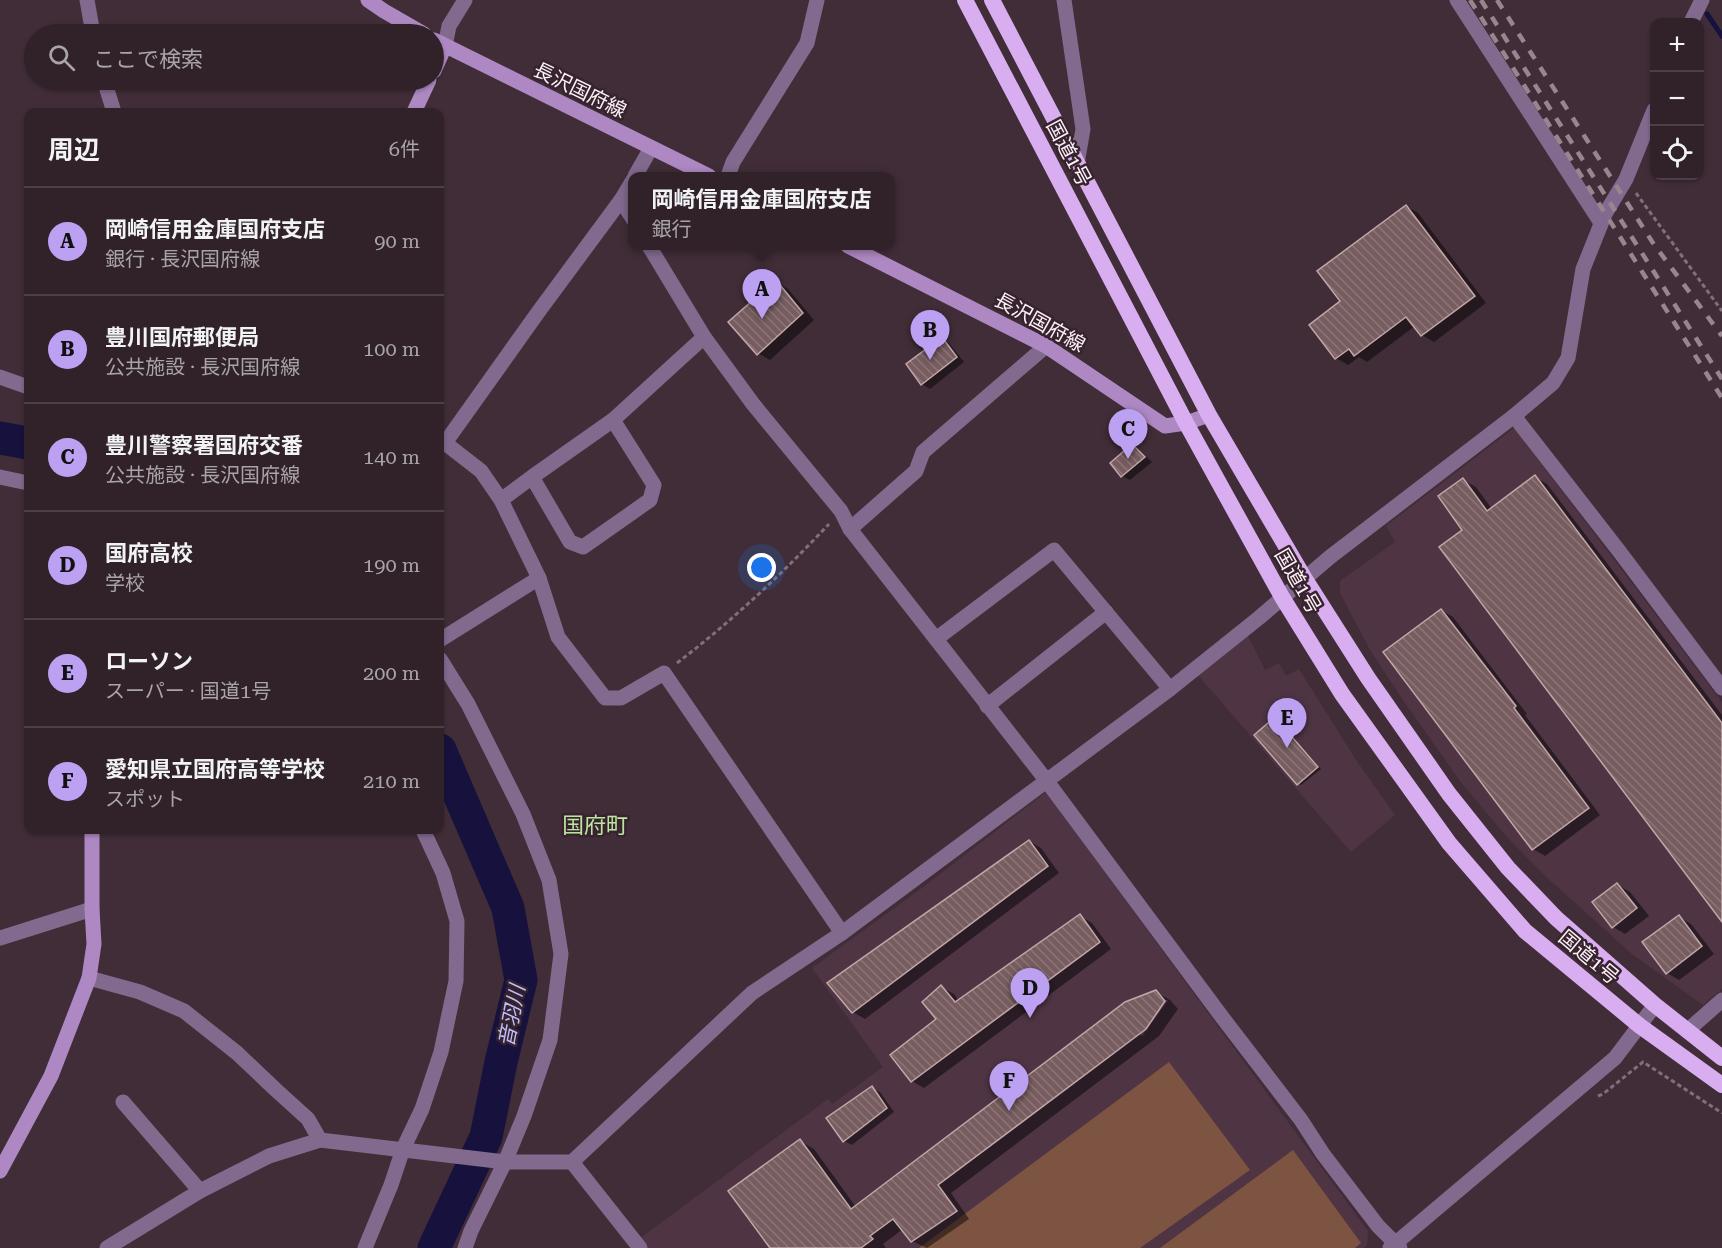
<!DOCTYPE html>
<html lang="ja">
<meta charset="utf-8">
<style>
:root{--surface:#31222a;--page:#392a32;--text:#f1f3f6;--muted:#a8a4a8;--line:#4c3f47;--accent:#bca0f2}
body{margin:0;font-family:"Roboto Serif","Noto Sans JP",serif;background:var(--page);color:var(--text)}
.controls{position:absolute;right:18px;top:18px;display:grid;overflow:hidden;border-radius:12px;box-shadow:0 2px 4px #0004}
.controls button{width:54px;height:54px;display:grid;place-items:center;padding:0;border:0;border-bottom:2px solid var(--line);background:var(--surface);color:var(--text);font:30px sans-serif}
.you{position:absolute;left:762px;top:568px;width:21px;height:21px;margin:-15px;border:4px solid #fff;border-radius:50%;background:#1a73e8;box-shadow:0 0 0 9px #1a73e833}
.badge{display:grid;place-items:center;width:39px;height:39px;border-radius:50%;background:var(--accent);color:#111;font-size:20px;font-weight:700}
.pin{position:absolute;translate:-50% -50px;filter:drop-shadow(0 2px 3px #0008)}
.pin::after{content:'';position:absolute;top:32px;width:21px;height:18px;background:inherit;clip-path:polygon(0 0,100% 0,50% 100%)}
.popup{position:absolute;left:628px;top:172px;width:267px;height:78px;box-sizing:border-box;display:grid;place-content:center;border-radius:12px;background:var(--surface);filter:drop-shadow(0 2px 4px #0005);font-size:20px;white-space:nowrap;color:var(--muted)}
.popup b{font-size:22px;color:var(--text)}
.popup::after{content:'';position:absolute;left:50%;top:100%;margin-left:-12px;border:12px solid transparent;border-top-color:var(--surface)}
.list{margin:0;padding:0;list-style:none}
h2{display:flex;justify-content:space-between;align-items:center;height:78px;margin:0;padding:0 24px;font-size:26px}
h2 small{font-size:20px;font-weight:400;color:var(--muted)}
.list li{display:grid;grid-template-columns:39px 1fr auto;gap:18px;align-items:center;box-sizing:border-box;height:108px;padding:0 24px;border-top:2px solid var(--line)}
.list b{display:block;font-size:22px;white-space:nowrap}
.list p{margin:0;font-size:20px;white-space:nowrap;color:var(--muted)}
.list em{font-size:20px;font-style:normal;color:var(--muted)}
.icon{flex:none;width:33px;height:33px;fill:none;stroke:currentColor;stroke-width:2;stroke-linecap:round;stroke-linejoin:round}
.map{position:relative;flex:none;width:1722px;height:1248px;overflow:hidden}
.search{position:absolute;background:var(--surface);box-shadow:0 2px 4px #0004;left:24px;top:24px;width:420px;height:66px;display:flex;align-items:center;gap:15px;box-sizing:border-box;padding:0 21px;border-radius:33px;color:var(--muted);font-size:22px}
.panel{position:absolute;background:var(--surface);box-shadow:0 2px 4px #0004;left:24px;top:108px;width:420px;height:726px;border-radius:12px}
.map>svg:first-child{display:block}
.built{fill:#4f3544}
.pitch{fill:#7d5342}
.shadow{fill:#0007;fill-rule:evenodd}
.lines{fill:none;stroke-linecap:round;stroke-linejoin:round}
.stream{stroke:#17123d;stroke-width:5}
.river{stroke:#17123d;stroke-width:33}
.building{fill:url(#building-back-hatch);stroke:#c3a6a8;stroke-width:1.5}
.path{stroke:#816f79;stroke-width:3;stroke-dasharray:4.5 3;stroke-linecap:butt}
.minor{stroke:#826a8f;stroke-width:15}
.tertiary{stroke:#826a8f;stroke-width:15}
.secondary{stroke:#ae88c3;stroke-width:15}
.trunk{stroke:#d9aef0;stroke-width:16}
.rail{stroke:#978690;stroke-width:4.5;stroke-dasharray:10 10;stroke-linecap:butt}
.labels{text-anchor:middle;stroke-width:5;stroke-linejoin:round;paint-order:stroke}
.street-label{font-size:20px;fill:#fdf0f7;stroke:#36232e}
.water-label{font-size:21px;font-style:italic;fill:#bebffe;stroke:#36232e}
.quarter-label{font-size:22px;fill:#bde5a1;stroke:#36232e}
</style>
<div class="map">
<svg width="1722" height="1248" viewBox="0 0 1722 1248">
<defs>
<pattern id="building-back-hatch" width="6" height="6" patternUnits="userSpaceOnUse" patternTransform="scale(1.5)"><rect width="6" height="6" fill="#775d5f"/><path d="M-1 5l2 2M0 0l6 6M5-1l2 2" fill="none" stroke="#8b7577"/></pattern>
</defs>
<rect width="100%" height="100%" fill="#412d38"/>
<g class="built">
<path d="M1514,428l208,274v287l-19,16 -71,-51 -87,-78 -39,-40 -46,-55 -55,-78 -35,-53 -30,-57v-12l55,-39 -9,-16z"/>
<path d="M1247,634l18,36 14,-7 7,13 13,-7 57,91 39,55 -44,37 -153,-177z"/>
<path d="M1046,792l322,439 -1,15 -3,2h-717l-8,-9 189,-140 4,5 51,-37 -71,-99 114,-83z"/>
</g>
<g class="pitch">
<path d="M1169,1062l81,108 -110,78h-221z"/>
<path d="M1293,1150l68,93 -6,5h-195z"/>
</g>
<g class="shadow">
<path d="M1406,206l12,7 68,90 -52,39 -12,-7 -7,-9 -48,36 -8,-5 -11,8 -12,-7 6,-56z"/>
<path d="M776,282l12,7 26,31 -44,40 -12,-7z"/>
<path d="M942,339l7,4 15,19 -34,27 -8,-5z"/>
<path d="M1132,446l8,5 12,11 -22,18 -8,-4z"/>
<path d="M1535,477l12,7 175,231v204l-258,-389 -1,-50 13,7 16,22z"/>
<path d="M1441,610l12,7 74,97 -2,1 75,100 -55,41 -12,-7z"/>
<path d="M1276,718l3,2 42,49 -20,16 -3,-2z"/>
<path d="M1029,841l12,7 18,25 -194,146 -12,-7z"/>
<path d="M1618,885l12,7 19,24 -24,18 -12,-7z"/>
<path d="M1080,916l12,7 19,26 -187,139 -12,-7 26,-62 3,-32 13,7 5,7z"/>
<path d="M1679,917l12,7 23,30 -35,26 -12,-7z"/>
<path d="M1156,992l14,8 8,9 -19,27 -208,157 18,26 -42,29 -15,-7 -9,-12 -20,15 3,4h-114l28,-107 14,8 42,58zM1164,1000h4l-26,36 -2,-2z"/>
<path d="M872,1088l8,4 14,20 -42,33 -8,-4z"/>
</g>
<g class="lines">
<path class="stream" d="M1707,14l15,22"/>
<g class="river">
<path d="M0,438l28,5"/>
<path d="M434,1248l52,-111 15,-75 20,-82 -13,-72 -68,-158"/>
</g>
</g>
<g class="building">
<path d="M1406,205l69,91 -54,40 -15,-19 -52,39 -5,-7 -14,10 -26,-34 31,-24 -23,-30z"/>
<path d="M776,280l27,33 -46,42 -29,-33z"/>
<path d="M942,337l15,20 -36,28 -15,-21z"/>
<path d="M1132,444l13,13 -24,20 -11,-14z"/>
<path d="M1535,475l187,248v199l-283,-375 23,-17 -24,-34 25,-18 24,33z"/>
<path d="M1441,609l75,97 -2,2 75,100 -57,42 -149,-198z"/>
<path d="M1275,717l43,50 -21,18 -43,-50z"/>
<path d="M1029,840l19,26 -196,147 -25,-30z"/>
<path d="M1617,883l20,25 -25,20 -20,-26z"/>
<path d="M1080,914l20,28 -189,140 -21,-27 46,-36 -14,-17 19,-17 14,17z"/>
<path d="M1679,915l23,31 -36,28 -24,-32z"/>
<path d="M1156,990l9,11 -19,28 -208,156 19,26 -46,31 -18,-23 -23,17 3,3 -12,9h-91l-42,-57 72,-52 51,70 274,-207z"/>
<path d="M872,1086l15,22 -44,34 -17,-24z"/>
</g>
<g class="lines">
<g class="path">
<path d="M1636,193l86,118"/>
<path d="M677,663c55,-42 105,-89 152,-139"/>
<path d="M1598,1096l5,-2 40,-32 79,51"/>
</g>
<g class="minor">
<path d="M87,0l6,34"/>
<path d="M1064,0l19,129 -6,35"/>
<path d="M1457,0l144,223"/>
<path d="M1691,22l11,-22"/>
<path d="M445,46l4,-20 16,-26"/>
<path d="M104,80l10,32"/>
<path d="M635,176l16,-28"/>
<path d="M728,176l5,-14 74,-119 10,-43"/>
<path d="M621,200l12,19"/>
<path d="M649,246l55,91 49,67 88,107 9,18 196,251 176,237 79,103 22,34 55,72 22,22"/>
<path d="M0,377l28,10"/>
<path d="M1514,416l105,135 103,137"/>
<path d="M613,420l91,-83"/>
<path d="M440,441l5,2 36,28 20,29 38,78 19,59 47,61h16l43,-25 178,260"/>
<path d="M445,443l94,-132 82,-111 12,-20"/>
<path d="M0,477l28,6"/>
<path d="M501,500l31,-23 81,-57 41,65 -4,15 -67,47 -13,-5 -38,-65"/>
<path d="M850,529l66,-58 7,-19 123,-106"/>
<path d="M936,639l118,-89 116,139"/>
<path d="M440,640l99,-62"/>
<path d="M440,659l28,45 55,110 26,66 12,74 -11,86 -26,76 -19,46 -34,69 -6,17"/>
<path d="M987,706l119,-94"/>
<path d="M0,938l92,-29"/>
<path d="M89,978l51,14 44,19 53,42 39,37 32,29 12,21"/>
<path d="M1687,1031l35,-31"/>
<path d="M123,1102l77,89"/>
<path d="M572,1162l68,86"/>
<path d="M107,1248l93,-57 69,-35 51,-16 185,22h67l180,-169 90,-60 328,-244 90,-72 70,-60 184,-141 39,-33 15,-25 15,-89 22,-55 21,-35 28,-69"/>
<path d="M365,1248l26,-63 12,-36 19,-40 19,-57 15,-71 1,-60 -14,-48 -20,-43"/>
</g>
<path class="tertiary" d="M1390,1248l225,-190 40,-53"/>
<g class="secondary">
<path d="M368,0l16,11 40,23"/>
<path d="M434,40l275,136"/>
<path d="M434,71l11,-25"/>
<path d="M414,112l15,-32"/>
<path d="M848,246l198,100 119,80 21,-3 23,-8"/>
<path d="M0,1171l51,-95 38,-98 5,-34 -2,-35v-79"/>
</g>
<g class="trunk">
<path d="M965,0l221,423 96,174 60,97 107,149 76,88 115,95 82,59"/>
<path d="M992,0l217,415 96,164 63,99 81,116 59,74 48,50 99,87 67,53"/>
</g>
<g class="rail">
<path d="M1470,0l252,398"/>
<path d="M1481,0l241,379"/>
<path d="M1497,0l156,243 69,93"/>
</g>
</g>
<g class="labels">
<g class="street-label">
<text transform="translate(580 90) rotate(26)" y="7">長沢国府線</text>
<text transform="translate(1069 153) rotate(62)" y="7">国道1号</text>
<text transform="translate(1040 322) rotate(29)" y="7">長沢国府線</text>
<text transform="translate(1298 581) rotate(60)" y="7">国道1号</text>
<text transform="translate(1589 957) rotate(40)" y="7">国道1号</text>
</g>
<g class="water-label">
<text transform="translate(512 1016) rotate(-79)" y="7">音羽川</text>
</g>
<g class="quarter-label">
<text x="595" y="833">国府町</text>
</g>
</g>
</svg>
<div class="controls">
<button>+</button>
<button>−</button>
<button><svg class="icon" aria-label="locate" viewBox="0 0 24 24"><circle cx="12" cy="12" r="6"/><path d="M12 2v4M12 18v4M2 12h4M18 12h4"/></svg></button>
</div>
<div class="you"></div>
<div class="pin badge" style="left:762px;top:319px">A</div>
<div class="popup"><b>岡崎信用金庫国府支店</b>銀行</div>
<div class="pin badge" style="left:930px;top:360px">B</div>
<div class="pin badge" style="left:1128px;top:459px">C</div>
<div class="pin badge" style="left:1030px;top:1018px">D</div>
<div class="pin badge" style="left:1287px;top:748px">E</div>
<div class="pin badge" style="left:1009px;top:1111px">F</div>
<div class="search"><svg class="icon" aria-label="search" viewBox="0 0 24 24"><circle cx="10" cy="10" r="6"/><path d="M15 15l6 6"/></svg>ここで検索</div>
<section class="panel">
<h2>周辺<small>6件</small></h2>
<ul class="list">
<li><span class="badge">A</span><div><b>岡崎信用金庫国府支店</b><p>銀行 · 長沢国府線</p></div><em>90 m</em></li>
<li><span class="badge">B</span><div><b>豊川国府郵便局</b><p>公共施設 · 長沢国府線</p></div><em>100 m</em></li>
<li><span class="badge">C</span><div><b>豊川警察署国府交番</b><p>公共施設 · 長沢国府線</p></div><em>140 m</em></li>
<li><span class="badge">D</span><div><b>国府高校</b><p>学校</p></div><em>190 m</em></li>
<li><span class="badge">E</span><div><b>ローソン</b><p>スーパー · 国道1号</p></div><em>200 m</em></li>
<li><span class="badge">F</span><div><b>愛知県立国府高等学校</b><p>スポット</p></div><em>210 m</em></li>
</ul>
</section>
</div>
